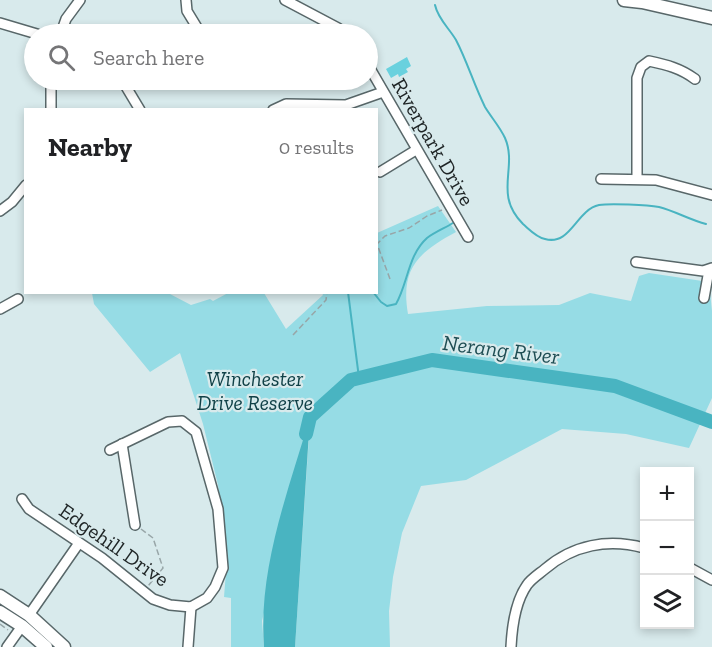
<!DOCTYPE html>
<meta charset="utf-8">
<style>
:root{--surface:#fff;--page:#f2f2f2;--text:#202124;--muted:#757577;--line:#e0e0e0}
body{margin:0;font-family:"Zilla Slab",serif;background:var(--page);color:var(--text)}
.controls{position:absolute;right:18px;bottom:18px;display:grid;overflow:hidden;border-radius:0px;box-shadow:0 3px 9px #0003}
.controls button{width:54px;height:54px;display:grid;place-items:center;padding:0;border:0;border-bottom:2px solid var(--line);background:var(--surface);color:var(--text);font:30px sans-serif}
.list{margin:0;padding:0;list-style:none}
h2{display:flex;justify-content:space-between;align-items:center;height:78px;margin:0;padding:0 24px;font-size:26px}
h2 small{font-size:20px;font-weight:400;color:var(--muted)}
.icon{flex:none;width:33px;height:33px;fill:none;stroke:currentColor;stroke-width:2;stroke-linecap:round;stroke-linejoin:round}
.map{position:relative;flex:none;width:712px;height:647px;overflow:hidden}
.search{position:absolute;background:var(--surface);box-shadow:0 3px 9px #0003;left:24px;top:24px;width:354px;height:66px;display:flex;align-items:center;gap:15px;box-sizing:border-box;padding:0 21px;border-radius:33px;color:var(--muted);font-size:22px}
.panel{position:absolute;background:var(--surface);box-shadow:0 3px 9px #0003;left:24px;top:108px;width:354px;height:186px;border-radius:0px}
.map>svg:first-child{display:block}
.green{fill:#96dce5}
.water{fill:#49b4c1}
.lines{fill:none;stroke-linecap:round;stroke-linejoin:round}
.stream{stroke:#49b4c1;stroke-width:2}
.river{stroke:#49b4c1;stroke-width:14}
.building{fill:#69d1de}
.minor-casing{stroke:#586769;stroke-width:12}
.major-casing{stroke:#586769;stroke-width:15}
.path{stroke:#98a6a8;stroke-width:1.5;stroke-dasharray:6 3;stroke-linecap:butt}
.minor{stroke:#fff;stroke-width:9}
.major{stroke:#fff;stroke-width:12}
.labels{text-anchor:middle;stroke-width:4.5;stroke-linejoin:round;paint-order:stroke}
.street-label{font-size:21px;fill:#1e2425;stroke:#d8eaec}
.park-label{font-size:21px;font-style:italic;fill:#104147;stroke:#d8eaec}
.water-label{font-size:22px;font-style:italic;fill:#1f4e54;stroke:#d8eaec}
</style>
<div class="map">
<svg width="712" height="647" viewBox="0 0 712 647">
<rect width="100%" height="100%" fill="#d8eaec"/>
<path class="green" d="M438,206l18,26c-37,20 -56,36 -48,82l79,-8 72,-1 31,-12 41,8 8,-25 10,-3 60,9 3,29v87l-23,50 -63,-14 -64,-5 -96,51 -45,6 -19,47 -9,44 -4,34 1,36h-95l15,-226 -48,200 2,26h-33v-49l-7,-1 3,-38 -9,-74 -15,-61 -23,-71 -30,19 -56,-68 -2,-11h76l23,12 19,-6 3,2 15,-8h36l22,36 37,-34 -1,-2 54,-1 1,-59z"/>
<path class="water" d="M310,417l-15,230h-31c-6,-79 24,-155 46,-230z"/>
<g class="lines">
<g class="stream">
<path d="M435,5c3,14 14,23 21,35 11,21 18,45 29,67 6,10 15,20 20,31 13,30 -12,56 18,86 7,6 13,13 22,15 26,7 31,-29 54,-34 11,-2 49,0 60,2 16,4 31,13 47,17"/>
<path d="M348,292l11,86"/>
<path d="M373,292l8,10 6,4 9,-2c12,-21 12,-49 31,-66 8,-6 18,-10 26,-15"/>
</g>
<path class="river" d="M306,434l4,-17 41,-37 81,-20 183,26 97,36"/>
</g>
<path class="building" d="M407,57l4,9 -5,3 2,3 -9,5 -1,-3 -7,4 -5,-9z"/>
<g class="lines">
<g class="minor-casing">
<g id="minor">
<path d="M186,0l1,11 14,23"/>
<path d="M285,0l53,28 8,6"/>
<path d="M0,23l37,11"/>
<path d="M61,33l5,-14 14,-19"/>
<path d="M368,65l100,172"/>
<path d="M122,80l18,30"/>
<path d="M51,110v-30"/>
<path d="M273,110l13,-6 60,1 37,-13"/>
<path d="M380,172l36,-22"/>
<path d="M601,179l55,1 56,15"/>
<path d="M637,179v-101l4,-11 8,-6c18,4 31,7 46,18"/>
<path d="M0,211l12,-9 14,-17"/>
<path d="M636,262l67,9 9,-3"/>
<path d="M704,298l5,-28"/>
<path d="M0,309l18,-10"/>
<path d="M122,444l13,81"/>
<path d="M110,450l58,-28 14,-1 14,11 22,77 5,59 -8,19 -8,11 -16,9"/>
<path d="M22,499l7,10 73,49 51,41 17,6 21,2"/>
<path d="M690,568l22,12"/>
<path d="M29,615l50,-72"/>
<path d="M7,647l15,-21"/>
<path d="M188,647l3,-40"/>
<path d="M511,647c1,-20 4,-45 16,-62 4,-6 12,-11 18,-16 28,-24 63,-31 99,-21"/>
</g>
</g>
<g class="major-casing">
<g id="major">
<path d="M624,0l18,2 70,16"/>
<path d="M0,596l29,19 35,32"/>
<path d="M0,612l22,14 24,21"/>
</g>
</g>
<g class="path">
<path d="M390,279l-13,-35 8,-8 24,-8 18,-12 15,-6"/>
<path d="M293,335l33,-35 1,-8"/>
<path d="M141,529l12,9 10,30 -15,18"/>
<path d="M0,624l8,6"/>
</g>
<use href="#minor" class="minor"/>
<use href="#major" class="major"/>
</g>
<g class="labels">
<g class="street-label">
<text transform="translate(433 142) rotate(60)" y="7">Riverpark Drive</text>
<text transform="translate(114 545) rotate(35)" y="7">Edgehill Drive</text>
</g>
<g class="park-label">
<text x="255" y="386">Winchester<tspan x="255" dy="24">Drive Reserve</tspan></text>
</g>
<g class="water-label">
<text transform="translate(501 349) rotate(7)" y="8">Nerang River</text>
</g>
</g>
</svg>
<div class="controls">
<button>+</button>
<button>−</button>
<button><svg class="icon" aria-label="layers" viewBox="0 0 24 24"><path d="M12 4l9 5-9 5-9-5zM3 14l9 5 9-5"/></svg></button>
</div>
<div class="search"><svg class="icon" aria-label="search" viewBox="0 0 24 24"><circle cx="10" cy="10" r="6"/><path d="M15 15l6 6"/></svg>Search here</div>
<section class="panel">
<h2>Nearby<small>0 results</small></h2>
<ul class="list">
</ul>
</section>
</div>
